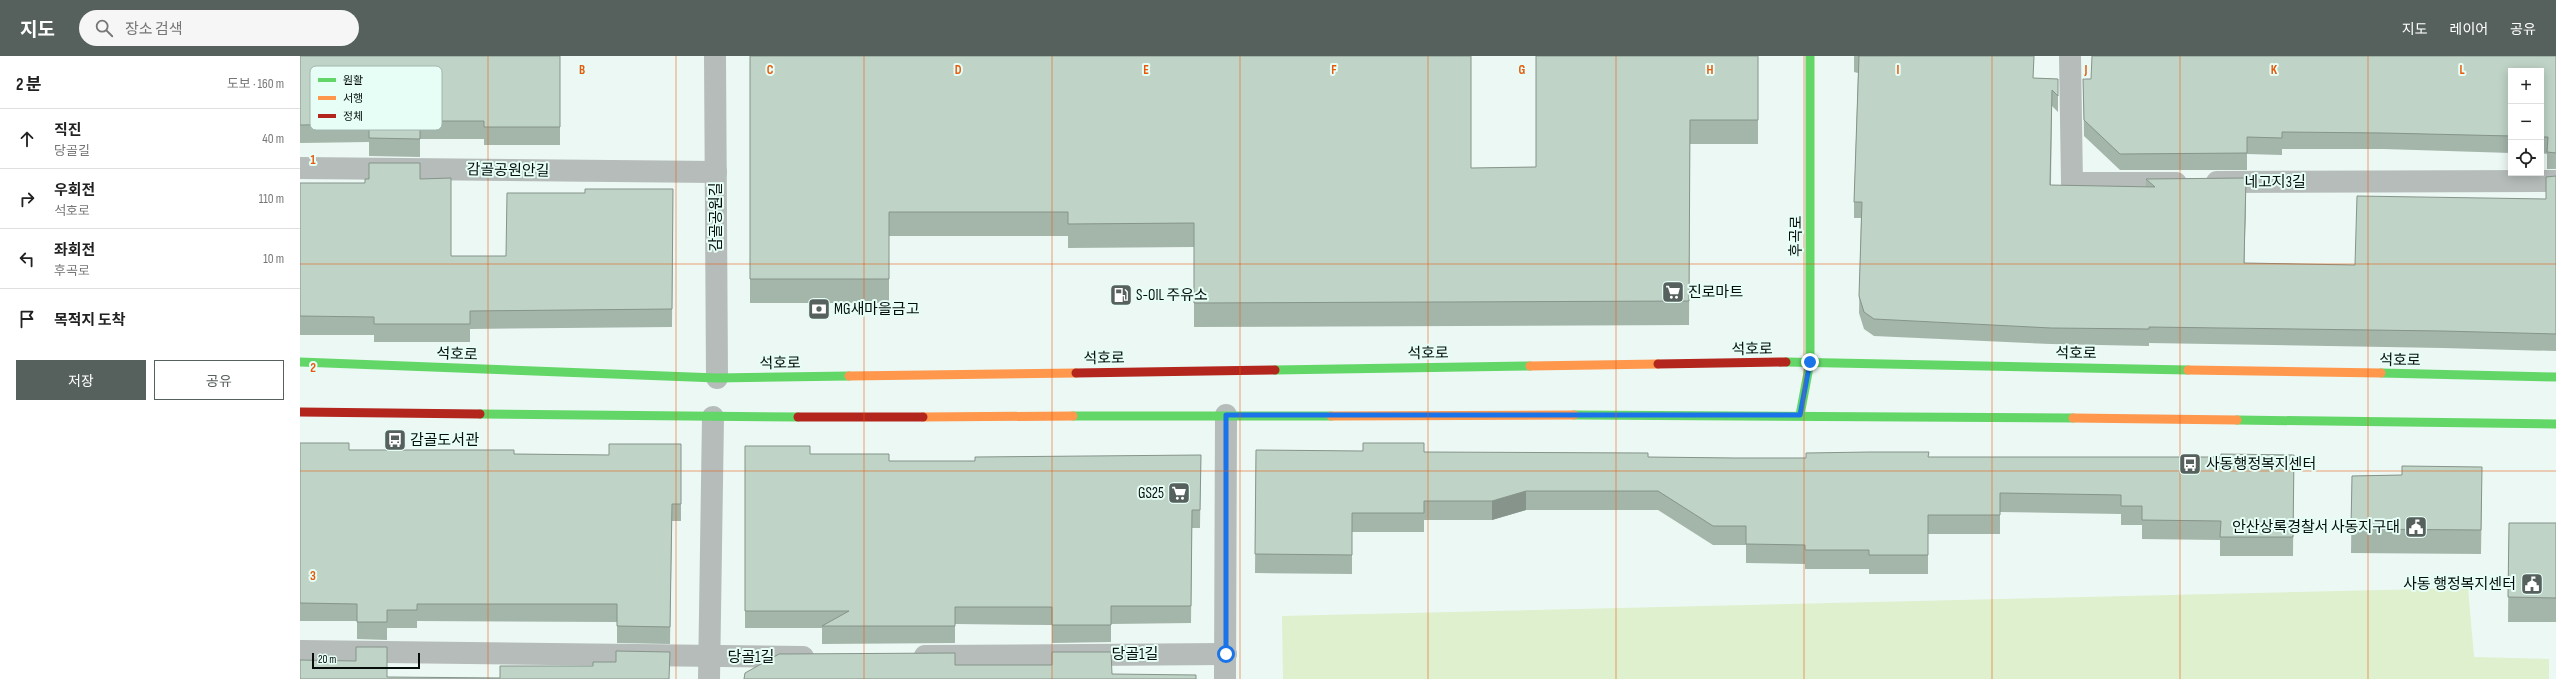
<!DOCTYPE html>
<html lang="ko">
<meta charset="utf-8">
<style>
:root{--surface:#fff;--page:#f6f6f6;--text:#222;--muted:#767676;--line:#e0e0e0;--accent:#56605d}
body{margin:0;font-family:"Sofia Sans Condensed","Noto Sans KR",sans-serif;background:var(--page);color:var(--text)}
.controls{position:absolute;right:12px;top:12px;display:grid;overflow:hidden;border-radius:0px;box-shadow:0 2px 10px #0003}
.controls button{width:36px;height:36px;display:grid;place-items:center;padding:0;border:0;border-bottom:1px solid var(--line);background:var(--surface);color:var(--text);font:20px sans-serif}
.scale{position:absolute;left:12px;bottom:10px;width:108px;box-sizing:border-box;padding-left:4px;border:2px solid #050e0b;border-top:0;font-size:11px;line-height:14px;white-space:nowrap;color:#050e0b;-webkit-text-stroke:3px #e6fef6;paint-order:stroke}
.stop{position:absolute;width:12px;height:12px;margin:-9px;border:3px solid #1a73e8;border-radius:50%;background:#fff}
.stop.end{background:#1a73e8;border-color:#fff;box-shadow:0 1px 4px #0008}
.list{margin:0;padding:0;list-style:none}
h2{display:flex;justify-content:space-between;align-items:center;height:52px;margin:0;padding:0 16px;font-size:17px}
h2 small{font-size:13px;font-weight:400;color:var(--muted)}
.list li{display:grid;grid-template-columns:26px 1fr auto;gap:12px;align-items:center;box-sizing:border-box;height:60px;padding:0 16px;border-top:1px solid var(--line)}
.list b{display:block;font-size:15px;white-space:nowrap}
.list p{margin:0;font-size:13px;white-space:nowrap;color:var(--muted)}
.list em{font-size:13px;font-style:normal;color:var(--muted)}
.actions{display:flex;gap:8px;padding:12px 16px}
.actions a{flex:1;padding:9px 0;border:1px solid var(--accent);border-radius:0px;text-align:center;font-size:14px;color:var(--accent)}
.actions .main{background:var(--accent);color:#fff}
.icon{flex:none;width:22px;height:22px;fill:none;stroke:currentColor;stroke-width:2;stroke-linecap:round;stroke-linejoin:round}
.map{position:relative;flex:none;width:2256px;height:623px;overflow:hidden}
header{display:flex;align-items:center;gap:24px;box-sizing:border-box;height:56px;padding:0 20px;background:var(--accent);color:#fff}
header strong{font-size:19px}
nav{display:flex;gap:22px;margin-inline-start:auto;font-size:14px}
.search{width:280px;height:36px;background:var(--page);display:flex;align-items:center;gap:10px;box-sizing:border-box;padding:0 14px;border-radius:22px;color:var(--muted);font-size:15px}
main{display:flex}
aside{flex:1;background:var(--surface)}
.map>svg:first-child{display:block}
.green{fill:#def0cd}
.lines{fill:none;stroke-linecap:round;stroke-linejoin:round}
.street{stroke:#b5bcba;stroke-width:22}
.fast{stroke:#63d668;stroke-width:9}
.slow{stroke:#ff974d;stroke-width:9}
.jam{stroke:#b3261e;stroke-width:9}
.wall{fill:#a4b5aa}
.shaded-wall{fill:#86948b}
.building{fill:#bfd3c6;stroke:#86948b}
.route{stroke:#1a73e8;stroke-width:5}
.grid{fill:none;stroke:#e8590c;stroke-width:1;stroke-opacity:0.55}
.labels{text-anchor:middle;stroke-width:4;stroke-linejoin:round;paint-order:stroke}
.street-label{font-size:15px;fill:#050e0b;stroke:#e6fef6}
.poi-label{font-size:15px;fill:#050e0b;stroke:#e6fef6;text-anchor:start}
.key{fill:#e6fef6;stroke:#a2b6b0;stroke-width:1}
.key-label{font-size:11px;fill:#050e0b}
.grid-label{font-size:13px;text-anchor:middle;font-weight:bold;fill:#e8590c;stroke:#e6fef6;stroke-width:4;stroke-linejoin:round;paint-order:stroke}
</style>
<header>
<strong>지도</strong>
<div class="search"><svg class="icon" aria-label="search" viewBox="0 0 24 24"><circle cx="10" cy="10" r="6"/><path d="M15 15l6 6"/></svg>장소 검색</div>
<nav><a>지도</a><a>레이어</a><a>공유</a></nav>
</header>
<main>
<aside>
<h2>2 분<small>도보 · 160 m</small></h2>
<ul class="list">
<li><svg class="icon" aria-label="ahead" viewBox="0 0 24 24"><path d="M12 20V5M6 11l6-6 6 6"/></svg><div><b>직진</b><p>당골길</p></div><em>40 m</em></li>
<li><svg class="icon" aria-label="right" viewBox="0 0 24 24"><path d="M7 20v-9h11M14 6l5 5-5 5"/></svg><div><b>우회전</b><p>석호로</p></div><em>110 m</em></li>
<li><svg class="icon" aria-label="left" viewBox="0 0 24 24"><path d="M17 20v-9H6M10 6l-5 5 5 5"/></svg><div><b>좌회전</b><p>후곡로</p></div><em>10 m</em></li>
<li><svg class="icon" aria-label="arrive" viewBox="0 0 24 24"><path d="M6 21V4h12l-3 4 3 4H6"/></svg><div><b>목적지 도착</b></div></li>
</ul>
<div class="actions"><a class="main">저장</a><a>공유</a></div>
</aside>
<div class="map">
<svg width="2256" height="623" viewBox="0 0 2256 623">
<rect width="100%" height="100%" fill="#ecf8f4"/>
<path class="green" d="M2168,532l6,69 75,2v20h-1266l-1,-63z"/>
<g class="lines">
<g class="street">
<path d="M415,0l2,322"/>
<path d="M1770,0l2,127h104"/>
<path d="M0,112l416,4"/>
<path d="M1917,126l339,-1"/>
<path d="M0,595l503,6"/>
<path d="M625,600l301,-2"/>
<path d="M409,623l4,-262"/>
<path d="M925,623l1,-264"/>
</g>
<g class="fast">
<path d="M0,306l417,16 132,-2"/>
<path d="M1486,306l402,8"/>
<path d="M975,314l255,-4"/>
<path d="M2081,317l175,4"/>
<path d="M180,358l318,3"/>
<path d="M1274,359l499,3"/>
<path d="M1500,359l10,-53v-306"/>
<path d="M773,360h258"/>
<path d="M1937,364l319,4"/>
</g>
<g class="slow">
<path d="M1230,310l128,-2"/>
<path d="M1888,314l193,3"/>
<path d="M549,320l227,-3"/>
<path d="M1031,360l243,-1"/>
<path d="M623,361l150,-1"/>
<path d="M1773,362l164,2"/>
</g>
<g class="jam">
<path d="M1358,308l128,-2"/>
<path d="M776,317l199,-3"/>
<path d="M0,356l180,2"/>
<path d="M498,361h125"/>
</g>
</g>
<g class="wall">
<path d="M0,0h260v89h-76v-6h-64v18l-51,-1v-14l-69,1z"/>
<path d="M450,0l721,112 65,-1 222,-111v88h-68l-1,181 -495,2v-80l-126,1v-12h-179v67h-139z"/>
<path d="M1554,0h180l-1,22 25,1v33l-6,-6 -1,79 95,2v-8l100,16 -2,68 111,2 191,-66 10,-23v175l-113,-3 -294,-5v3l-98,-2 -177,-8 -10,-7 -5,-16 2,-95h-7v-16l4,-129 -4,-1z"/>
<path d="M2256,0v113h-9v-15l-6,-1v-82h-30v82l-127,-4h-102v6l-35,-1v16h-127l-36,-34 -1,-57h8z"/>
<path d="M69,123h51l31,77h55l79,-63 88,-4 -1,138 -202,2v13h-96v-7h-74v-152h65z"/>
<path d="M0,387l49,7 165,4 95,1 72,-11v77h-9l-2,123 -53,-1v-21l-200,-1v7h-30v12l-30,-1v-18h-57z"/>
<path d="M445,390l65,8 79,7h86l226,-6 -1,73h-8l-1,95 -80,1v18l-59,1v-18l-97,-1v19l-133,1v-16h-77z"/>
<path d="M956,394l168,2 224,5 87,1 486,-1 73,-2 -1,101h-73v-16l-78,-1v-14h-21v-11l-121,-2v22h-72v40h-59v-5h-64v-5l-59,-1v-18h-33l-55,-35h-132l-34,10h-68v12h-72v42l-97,-1z"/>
<path d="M2102,419l80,16 -1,63 -130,-1 1,-77z"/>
<path d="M2209,467h47v99h-48z"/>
</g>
<g class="shaded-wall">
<path d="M1946,122v17l-2,84v-16z"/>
<path d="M1226,435v19l-34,10v-19z"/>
</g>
<g class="building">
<path d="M0,0h260v71h-76v-6h-64v18l-51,-1v-14l-69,1z"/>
<path d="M450,0h721v112l65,-1v-111h222v64h-68l-1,181 -495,2v-80l-126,1v-12h-179v67h-139z"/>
<path d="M1558,0h176l-1,22 25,1v17l-6,-6 -2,95 105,2 -9,-8 100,-1 -2,85 111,2 2,-69 189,3v-22l10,-1v158l-113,-3 -294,-4v2l-98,-1 -177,-9 -10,-7 -5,-16 3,-94h-8l5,-146z"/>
<path d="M1792,0h464v97l-9,-1 1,-15h-7v-66h-30v65l-127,-3 -102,-1v6l-35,-1v16l-127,1 -36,-34 -1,-41h8z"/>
<path d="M69,107h51v16l31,-1v78h55l1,-63h78v-4h88l-1,120 -202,2v13h-96v-7l-74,-1v-133h65v-4h4z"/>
<path d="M0,387h49v7h165v4l95,1v-11h72v60h-9l-2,123 -53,-1v-22h-200v6h-30v12h-30v-18l-57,-1z"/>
<path d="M1063,387h61v9l224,1v4l87,1h71v-5l64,-1h59l-1,5h293v-3l73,1 -1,82h-73l1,-16 -79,-1v-14h-21v-11l-121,-2v22h-72v40h-59v-5h-64v-5l-59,-1v-18h-33l-55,-35h-132l-34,10h-68v12h-72v42l-97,-1 1,-104 107,1z"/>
<path d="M445,390h65v8h79v7h86v-4l226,-2 -1,55h-8l-1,96h-80v19h-59v-18h-97v19h-133l27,-15h-104z"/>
<path d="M2102,410l80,1 -1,63 -130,-1 1,-53 50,-1z"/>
<path d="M2209,467h47v75l-48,-1z"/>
<path d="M56,591h31v30l113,1v-12h93v-4h23v-11l54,1 -1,27h-369v-19l56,1z"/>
<path d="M752,596h59l1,22 84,1v4h-452l1,-6 34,-19 176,-1v12h97z"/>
</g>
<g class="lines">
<path class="route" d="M926,598v-239h574l10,-53"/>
</g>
<path class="grid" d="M188,0v623M376,0v623M564,0v623M752,0v623M940,0v623M1128,0v623M1316,0v623M1504,0v623M1692,0v623M1880,0v623M2068,0v623M0,208h2256M0,415h2256"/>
<defs>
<g id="supermarket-square" transform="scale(1.15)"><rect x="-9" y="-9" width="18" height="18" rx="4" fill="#56605d" stroke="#e6fef6"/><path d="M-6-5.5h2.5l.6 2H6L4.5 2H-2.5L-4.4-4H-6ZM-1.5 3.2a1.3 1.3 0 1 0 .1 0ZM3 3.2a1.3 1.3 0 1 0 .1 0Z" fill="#fff"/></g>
<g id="fuel-square" transform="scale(1.15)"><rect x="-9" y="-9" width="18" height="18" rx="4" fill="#56605d" stroke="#e6fef6"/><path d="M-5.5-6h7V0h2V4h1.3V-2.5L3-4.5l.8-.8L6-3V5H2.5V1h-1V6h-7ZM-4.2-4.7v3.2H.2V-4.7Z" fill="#fff"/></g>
<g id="bank-square" transform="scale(1.15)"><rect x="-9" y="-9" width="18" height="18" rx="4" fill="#56605d" stroke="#e6fef6"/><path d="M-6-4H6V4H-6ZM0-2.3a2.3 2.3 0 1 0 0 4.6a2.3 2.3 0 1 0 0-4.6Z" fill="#fff"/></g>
<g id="bus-square" transform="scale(1.15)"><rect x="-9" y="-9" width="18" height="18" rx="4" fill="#56605d" stroke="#e6fef6"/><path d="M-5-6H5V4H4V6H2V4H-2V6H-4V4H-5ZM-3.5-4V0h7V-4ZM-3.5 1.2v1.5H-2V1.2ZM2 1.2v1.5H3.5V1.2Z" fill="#fff"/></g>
<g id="civic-square" transform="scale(1.15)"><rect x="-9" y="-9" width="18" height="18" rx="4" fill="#56605d" stroke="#e6fef6"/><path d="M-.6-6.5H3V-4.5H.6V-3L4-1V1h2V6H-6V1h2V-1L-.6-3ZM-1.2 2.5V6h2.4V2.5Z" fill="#fff"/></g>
</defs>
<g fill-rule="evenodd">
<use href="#supermarket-square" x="1373" y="236"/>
<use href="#fuel-square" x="821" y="239"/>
<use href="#bank-square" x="519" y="253"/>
<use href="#bus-square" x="95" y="384"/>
<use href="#bus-square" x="1890" y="408"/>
<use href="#supermarket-square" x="879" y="437"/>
<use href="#civic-square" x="2116" y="471"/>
<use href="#civic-square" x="2232" y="528"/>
</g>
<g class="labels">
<g class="street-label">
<text transform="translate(208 114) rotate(1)" y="5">감골공원안길</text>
<text x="1975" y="131">네고지3길</text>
<text transform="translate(416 161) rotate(-90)" y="5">감골공원길</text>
<text transform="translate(1496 180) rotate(-90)" y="5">후곡로</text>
<text transform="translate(1452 293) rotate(-1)" y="5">석호로</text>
<text transform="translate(1128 297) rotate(-1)" y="5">석호로</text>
<text transform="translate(1776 297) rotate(1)" y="5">석호로</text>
<text transform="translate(157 298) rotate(2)" y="5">석호로</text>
<text transform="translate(804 302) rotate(-1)" y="5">석호로</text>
<text transform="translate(2100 304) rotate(1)" y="5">석호로</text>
<text transform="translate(480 307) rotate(-1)" y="5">석호로</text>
<text x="835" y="603">당골1길</text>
<text x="451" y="606">당골1길</text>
</g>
<g class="poi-label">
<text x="1388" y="241">진로마트</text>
<text x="836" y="244">S-OIL 주유소</text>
<text x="534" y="258">MG새마을금고</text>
<text x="110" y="389">감골도서관</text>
<text x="1906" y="413">사동행정복지센터</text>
<text x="864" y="442" text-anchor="end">GS25</text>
<text x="2100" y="476" text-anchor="end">안산상록경찰서 사동지구대</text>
<text x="2216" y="533" text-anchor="end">사동 행정복지센터</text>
</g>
</g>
<rect x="10" y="10" width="132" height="64" rx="6" class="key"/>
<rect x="18" y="22" width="18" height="4" fill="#63d668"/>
<rect x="18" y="40" width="18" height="4" fill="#ff974d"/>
<rect x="18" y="58" width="18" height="4" fill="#b3261e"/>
<g class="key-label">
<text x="43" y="28">원활</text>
<text x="43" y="46">서행</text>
<text x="43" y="64">정체</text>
</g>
<g class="grid-label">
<text x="282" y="18">B</text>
<text x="470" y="18">C</text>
<text x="658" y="18">D</text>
<text x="846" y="18">E</text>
<text x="1034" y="18">F</text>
<text x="1222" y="18">G</text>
<text x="1410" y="18">H</text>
<text x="1598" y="18">I</text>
<text x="1786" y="18">J</text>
<text x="1974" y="18">K</text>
<text x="2162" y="18">L</text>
<text x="13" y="108">1</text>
<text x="13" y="316">2</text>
<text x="13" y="524">3</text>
</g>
</svg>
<div class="controls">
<button>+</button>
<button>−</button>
<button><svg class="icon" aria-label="locate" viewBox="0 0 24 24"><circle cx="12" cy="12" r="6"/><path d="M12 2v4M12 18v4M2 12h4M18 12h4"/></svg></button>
</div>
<div class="scale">20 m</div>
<div class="stop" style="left:926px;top:598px"></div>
<div class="stop end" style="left:1510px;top:306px"></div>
</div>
</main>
